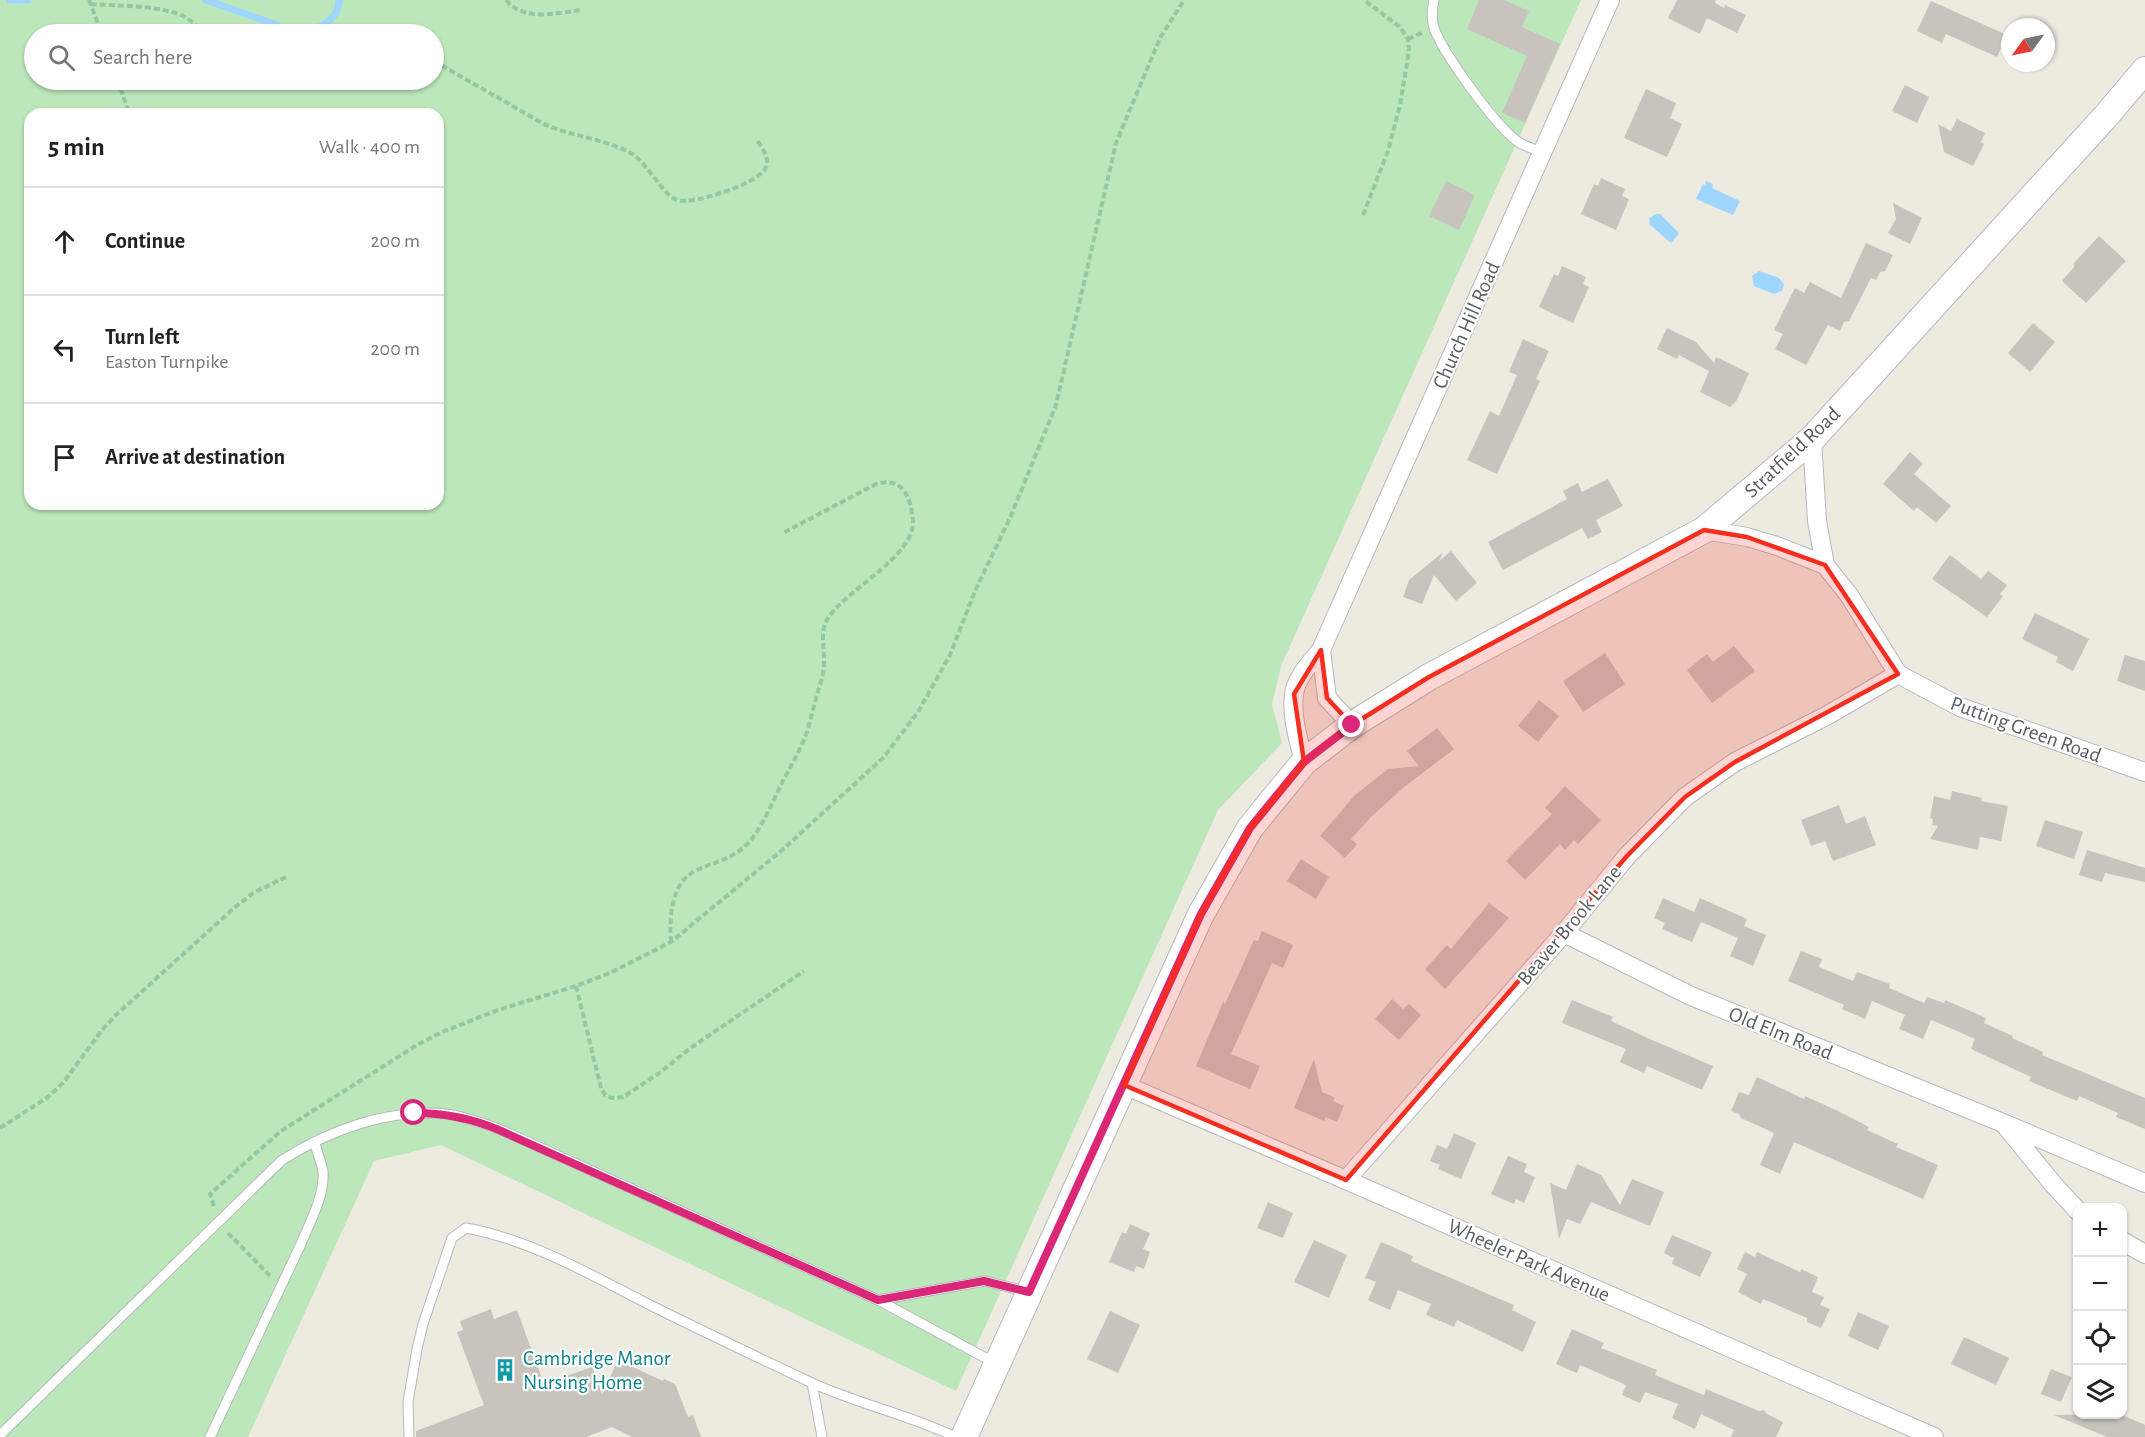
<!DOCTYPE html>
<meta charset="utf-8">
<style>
:root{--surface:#fff;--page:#f2f2f2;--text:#222;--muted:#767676;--line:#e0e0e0}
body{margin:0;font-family:"Alegreya Sans",sans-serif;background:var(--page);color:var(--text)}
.controls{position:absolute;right:18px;bottom:18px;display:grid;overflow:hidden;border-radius:12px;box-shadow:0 2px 4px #0004}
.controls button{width:54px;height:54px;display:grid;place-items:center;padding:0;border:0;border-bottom:2px solid var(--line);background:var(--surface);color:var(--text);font:30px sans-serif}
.compass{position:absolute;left:2001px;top:18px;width:54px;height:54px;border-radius:50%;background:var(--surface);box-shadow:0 2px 4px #0004;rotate:237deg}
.stop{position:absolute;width:18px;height:18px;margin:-14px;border:4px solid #db2777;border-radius:50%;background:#fff}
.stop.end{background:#db2777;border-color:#fff;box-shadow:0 2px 6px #0008}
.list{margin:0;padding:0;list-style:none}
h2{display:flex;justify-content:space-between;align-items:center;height:78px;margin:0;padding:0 24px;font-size:26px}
h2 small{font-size:20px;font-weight:400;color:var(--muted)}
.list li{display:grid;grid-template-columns:39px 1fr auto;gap:18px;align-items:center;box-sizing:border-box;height:108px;padding:0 24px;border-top:2px solid var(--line)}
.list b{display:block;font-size:22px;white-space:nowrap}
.list p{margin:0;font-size:20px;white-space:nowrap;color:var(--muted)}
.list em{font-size:20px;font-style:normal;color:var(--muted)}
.icon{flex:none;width:33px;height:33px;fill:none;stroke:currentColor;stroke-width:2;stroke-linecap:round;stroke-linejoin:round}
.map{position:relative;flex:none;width:2145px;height:1437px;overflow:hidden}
.search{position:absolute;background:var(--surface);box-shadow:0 2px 4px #0004;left:24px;top:24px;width:420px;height:66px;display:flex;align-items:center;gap:15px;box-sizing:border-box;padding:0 21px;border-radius:33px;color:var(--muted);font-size:22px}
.panel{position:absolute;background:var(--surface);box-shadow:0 2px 4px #0004;left:24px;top:108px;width:420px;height:402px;border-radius:18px}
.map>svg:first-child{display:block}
.green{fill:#bbe7ba;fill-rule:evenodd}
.water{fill:#9ed6ff}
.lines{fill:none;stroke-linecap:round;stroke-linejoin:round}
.stream{stroke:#9ed6ff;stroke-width:7}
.building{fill:#c8c4bd}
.lane-casing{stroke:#b6b9be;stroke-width:11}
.street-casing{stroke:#b6b9be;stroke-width:20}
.secondary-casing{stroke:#b6bac0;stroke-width:28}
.path{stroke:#93c8a2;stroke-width:4;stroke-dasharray:6 3;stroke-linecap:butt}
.lane{stroke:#fff;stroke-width:9}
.street{stroke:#fff;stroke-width:18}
.secondary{stroke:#fff;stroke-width:26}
.route{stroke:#db2777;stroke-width:8}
.marked{fill:#f52e1f;fill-opacity:0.2;stroke:#f52e1f;stroke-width:4.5;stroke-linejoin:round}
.labels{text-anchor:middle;stroke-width:4.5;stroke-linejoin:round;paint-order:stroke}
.street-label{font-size:21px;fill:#595d62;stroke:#fff}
.culture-label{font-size:21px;fill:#0d838f;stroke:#fff;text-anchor:start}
</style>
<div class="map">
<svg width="2145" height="1437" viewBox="0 0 2145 1437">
<rect width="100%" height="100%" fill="#edeae0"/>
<path class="green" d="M0,0h1581l-300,666 -9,38 10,39 -64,67 -262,581 -515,-246 -67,16 -126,276h-248zM34,34h400v46h-400zM30,114h408v390h-408z"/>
<g class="water">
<path d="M1706,181l7,3 -1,4 28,13 -7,14 -37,-16 7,-15 2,1z"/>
<path d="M1656,214h4l19,19 -8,10 -22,-19 1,-3 -1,-3z"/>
<path d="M1759,271l20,7 5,6 -2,7 -8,3 -20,-8 -2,-10z"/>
</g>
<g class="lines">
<g class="stream">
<path d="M10,0h18"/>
<path d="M206,0l71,25 12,9"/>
<path d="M293,34c21,-3 45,-10 46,-34"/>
</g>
</g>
<g class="building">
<path d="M1479,0h25l25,11 -7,16 38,17 -35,79 -23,-10 25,-57 -60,-27z"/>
<path d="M1677,0h39l-1,3 9,5 1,-3 21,10 -9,18 -30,-15 -7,16 -32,-16z"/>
<path d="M1931,1l76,34 -10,22 -51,-23 -4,9 -25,-12z"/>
<path d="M1905,85l24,12 -12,26 -25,-12z"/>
<path d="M1646,89l30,14 -6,15 12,6 -15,33 -43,-19z"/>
<path d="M1957,119l28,14 -4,9 3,2 -11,22 -29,-14 -6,-28 13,7z"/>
<path d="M1601,178l24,11 -3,7 7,3 -13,31 -35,-16 13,-30 4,2z"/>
<path d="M1446,181l29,14 -16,35 -30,-14z"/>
<path d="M1893,203l29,15 -12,26 -22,-11 8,-14z"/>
<path d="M2099,236l27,25 -40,42 -24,-22 12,-14v-4z"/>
<path d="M1866,243l27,12 -8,16 -5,1 -4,8 -5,-2 -22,43 -5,1 -4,9 -12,-6 -22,40 -31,-16 8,-15 -9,-4 21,-42 9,5 6,-11 31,16z"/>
<path d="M1562,266l24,11 -3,7 6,3 -16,36 -34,-16 15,-33 4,2z"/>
<path d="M2033,323l22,19 -25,30 -22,-19z"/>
<path d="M1667,328l29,14 18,21 2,-6 33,16 -12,27 -7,7 -30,-15 9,-21 -30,-16 -2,4 -20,-10z"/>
<path d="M1523,339l26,12 -13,28 4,2 -43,93 -30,-14 23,-49 9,5 18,-41 -8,-3z"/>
<path d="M1910,452l13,12 -9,10 37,32 -15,17 -19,-16 -3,4 -31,-27z"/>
<path d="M1608,479l15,27 -27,14 6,12 -14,7 -6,-11 -79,42 -15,-28 79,-43 -4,-8 15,-8 4,9z"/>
<path d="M1451,551l26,32 -21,18 -22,-26 -12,29 -19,-7 6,-17 34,-28 -4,9z"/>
<path d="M1950,555l31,24 7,-8 19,14 -7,9 3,2 -16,21 -55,-38z"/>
<path d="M2035,613l54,26 -16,32 -17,-9 2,-5 -36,-18z"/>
<path d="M1734,646l21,25 -43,32 -25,-33 20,-16 6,8z"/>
<path d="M1605,653l20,31 -42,28 -20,-31z"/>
<path d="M2125,655l20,6v30l-28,-10z"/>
<path d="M1539,700l20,16 -21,26 -20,-16z"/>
<path d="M1437,728l17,21 -51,39 -32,29 -20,22 6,5 -12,14 -25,-22 35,-41 33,-26 31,-3 -12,-15z"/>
<path d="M1565,786l36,34 -23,24 -4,-4 -9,10 -5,-6 -35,36 -19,-19 46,-47 -7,-6z"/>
<path d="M1952,791l30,7 -1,3 27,5 -7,35 -21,-4 -2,13 -48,-11 8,-13 -6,-1 1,-6 -3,-1 4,-22 16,4z"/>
<path d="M1839,805l7,19 19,-8 11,29 -43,16 -8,-20 -14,5 -10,-26z"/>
<path d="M2045,820l38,12 -9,27 -38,-13z"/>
<path d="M2087,850l58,18v14l-40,-9 -3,9 -23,-7z"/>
<path d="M1301,859l28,18 -13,22 -29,-18z"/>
<path d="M1663,898l31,14 6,-14 47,21 -3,7 22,9 -13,31 -23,-10 8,-18 -37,-16 -9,20 -30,-13 3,-6 -11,-5z"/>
<path d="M1489,903l20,15 -64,71 -20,-20 22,-24 4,4z"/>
<path d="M1262,931l31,14 -10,23 -11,-5 -41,91 29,12 -10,23 -54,-23 27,-64 2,2 29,-64 4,1z"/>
<path d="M1801,951l21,8 -3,8 34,14 4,-9 33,12 -1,4 35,15 3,-6 17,6 1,-3 41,18 -2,5 29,13 -1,2 31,14 -1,3 103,43v31l-29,-12 2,-4 -39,-17 -2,5 -48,-20 2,-4 -60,-28 4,-10 -34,-15 -10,-4 -8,19 -24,-10 6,-14 -33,-14 -7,18 -23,-10 2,-4 -56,-24z"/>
<path d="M1392,999l11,10 6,-5 12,11 -22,25 -24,-21z"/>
<path d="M1572,1000l41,17 -2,4 41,19 61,26 -11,24 -55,-24 -3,7 -24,-11 6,-13 -64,-26z"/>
<path d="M1314,1059l8,33 13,6 -2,3 11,5 -7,16 -11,-5 -2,4 -30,-13z"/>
<path d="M1757,1077l47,22 1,-3 33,15 31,16 -2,3 31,14 -2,3 42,18 -15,34 -129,-57 -14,32 -20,-9 14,-32 -33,-15 -2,-4 -8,-3 8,-19 10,3z"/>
<path d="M1454,1133l22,10 -15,36 -23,-10 2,-4 -10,-4 7,-16 10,4z"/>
<path d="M1508,1156l19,8 -3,8 11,5 -11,26 -8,-4 -2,5 -23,-10z"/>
<path d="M1577,1164l24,11 19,30 12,-26 32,13 -14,34 -59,-24 -11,22 -13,-5 -8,20 -9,-56 16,7z"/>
<path d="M1268,1202l25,11 -10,25 -26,-10z"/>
<path d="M1130,1224l20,9 -7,16 7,3 -6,17 -8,-3 -2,6 -25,-10 13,-30 4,2z"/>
<path d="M1672,1235l40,17 -12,25 -28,-13 2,-6 -10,-5z"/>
<path d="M1314,1240l33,15 -18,43 -35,-16z"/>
<path d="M1381,1242l32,14 -2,5 103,44 -2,5 24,12 -13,30 -66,-32 -3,7 -28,-12 5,-11 -33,-14 -8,20 -22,-10 8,-18 -11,-4z"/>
<path d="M1745,1252l10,5 2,-5 43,20 1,-3 17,8 -6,15 12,5 -4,8 10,4 -9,19 -14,-6v-4l-44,-19 -2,5 -23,-12 9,-18 -10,-5z"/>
<path d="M491,1309l3,10 23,-9 27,74 48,-17 10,27 16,-34 45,21 1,-2 11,5 13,33 5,-2 8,22h-69l-20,-10 -26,10h-170v-6l68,-26 -27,-73 6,-2 -3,-9z"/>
<path d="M1110,1311l30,14 -22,48 -31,-14z"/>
<path d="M1858,1312l31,14 -11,24 -30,-14z"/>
<path d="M1572,1329l32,14 -3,5 56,22 -2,5 49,20 2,-6 53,22 5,-1 3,4 16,8 -7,15h-45l3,-7 -33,-16 -6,15 -23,-11 6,-14 -33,-12 -5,11 -18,-8 4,-10 -46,-20 -3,8 -21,-9z"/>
<path d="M1964,1337l45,21 -13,27 -45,-21z"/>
<path d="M2051,1369l21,8 -11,25 -20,-8z"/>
<path d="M2120,1414l25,11v12h-38l-53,-22z"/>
</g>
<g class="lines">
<g class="lane-casing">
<g id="lane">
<path d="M1434,0c-2,9 -3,18 0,28 9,25 61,97 83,113 7,5 17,8 26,12"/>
<path d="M878,1300l107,-19 44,11"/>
<path d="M812,1383l10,54"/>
<path d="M0,1435l282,-275c48,-30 107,-52 164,-46 18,2 36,9 53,15l379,171 117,63"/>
<path d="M210,1437l90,-191c9,-22 25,-50 23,-75 -2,-9 -6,-19 -8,-28"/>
<path d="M409,1437l-1,-35 9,-53 6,-25 29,-86 14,-10c62,11 124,46 180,75 54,27 109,53 164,79 47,22 98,32 145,55"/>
</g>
</g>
<g class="street-casing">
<g id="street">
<path d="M1812,439l5,82 8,44 24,30 49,79 62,33 185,65"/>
<path d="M1704,530l43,7 30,9 48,19"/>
<path d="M1321,650l6,48 25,27"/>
<path d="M1304,762c-5,-21 -13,-45 -10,-67 1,-16 17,-33 27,-45l289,-650"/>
<path d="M1564,933l127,63 312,127 142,60"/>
<path d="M1124,1085l222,95 588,257"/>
<path d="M2005,1125l48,59 25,27"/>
<path d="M1346,1180l218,-247 63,-77 58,-59 50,-35 93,-47 70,-41"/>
<path d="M2122,1241l23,13"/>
</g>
</g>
<g class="secondary-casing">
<path id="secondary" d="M964,1437l237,-523 49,-86 54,-66 48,-37 77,-48 275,-147 108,-91 294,-323 39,-46"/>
</g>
<g class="path">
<path d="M89,0l13,34"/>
<path d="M506,0c18,22 51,13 75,10"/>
<path d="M91,4c26,2 71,1 94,13 8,5 15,11 23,17"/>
<path d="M360,34l10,-3 14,3"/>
<path d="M1408,39l14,-6"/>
<path d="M434,61l108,62c27,13 59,15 87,29 18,9 33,43 48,48 17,5 79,-16 88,-31 6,-10 -3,-21 -8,-29"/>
<path d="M118,80l11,34"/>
<path d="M276,80h24"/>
<path d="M1363,215l25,-64 12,-46 9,-54 -1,-12 -8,-12 -36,-27"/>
<path d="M671,942c-2,-24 0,-61 26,-72 19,-9 37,-11 52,-28 14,-16 23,-39 33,-59 7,-14 15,-27 21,-41 6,-14 9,-29 13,-44 3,-11 8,-23 8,-35 1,-14 -5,-32 4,-45 18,-28 87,-62 85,-97 -2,-23 -10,-45 -37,-37l-93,49"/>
<path d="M576,986l25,102 4,7 6,3 12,-1 35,-23 34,-27 112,-76"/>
<path d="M0,1128l48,-31 15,-14 39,-53 14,-15 117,-106 20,-16 35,-17"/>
<path d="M214,1206l-4,-12 71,-63 136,-86 25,-13 56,-22 78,-24 34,-13 61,-31 110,-91 102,-93 35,-46 32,-57 25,-64 35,-73 46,-113 60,-262 44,-105 24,-38"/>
<path d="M228,1233l43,44"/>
</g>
<use href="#lane" class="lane"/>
<use href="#street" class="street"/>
<use href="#secondary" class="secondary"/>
</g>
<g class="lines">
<path class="route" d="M414,1113c31,0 57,5 85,17l379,170 106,-19 45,11 172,-378 49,-86 54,-66 48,-37"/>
</g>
<path class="marked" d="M1704,530l43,7 78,28 73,109 -163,88 -50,35 -58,59 -281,324 -222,-95 77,-171 49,-86 54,-66 -10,-68 27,-44 6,48 25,27 77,-48z"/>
<defs>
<g id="building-bare" transform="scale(1.8)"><path d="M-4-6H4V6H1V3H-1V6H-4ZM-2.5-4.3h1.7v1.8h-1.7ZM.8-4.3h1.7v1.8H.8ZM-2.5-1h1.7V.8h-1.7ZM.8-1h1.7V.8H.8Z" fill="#0f9aa8" stroke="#fff" stroke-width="2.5" paint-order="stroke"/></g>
</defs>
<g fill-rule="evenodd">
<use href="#building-bare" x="505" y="1370"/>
</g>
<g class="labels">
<g class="street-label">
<text transform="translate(1466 325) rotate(-66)" y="7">Church Hill Road</text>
<text transform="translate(1792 452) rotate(-43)" y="7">Stratfield Road</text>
<text transform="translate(2026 729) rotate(20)" y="7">Putting Green Road</text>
<text transform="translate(1569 925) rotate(-50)" y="7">Beaver Brook Lane</text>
<text transform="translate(1781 1033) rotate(22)" y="7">Old Elm Road</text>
<text transform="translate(1529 1260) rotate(24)" y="7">Wheeler Park Avenue</text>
</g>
<g class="culture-label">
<text x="523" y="1365">Cambridge Manor<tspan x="523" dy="24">Nursing Home</tspan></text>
</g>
</g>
</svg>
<div class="controls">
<button>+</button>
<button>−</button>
<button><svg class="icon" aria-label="locate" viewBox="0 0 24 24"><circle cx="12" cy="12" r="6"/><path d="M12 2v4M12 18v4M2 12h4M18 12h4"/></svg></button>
<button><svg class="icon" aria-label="layers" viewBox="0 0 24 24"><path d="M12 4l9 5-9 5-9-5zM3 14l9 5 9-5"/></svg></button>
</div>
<svg class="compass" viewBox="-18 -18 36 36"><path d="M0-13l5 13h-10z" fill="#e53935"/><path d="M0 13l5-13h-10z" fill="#767676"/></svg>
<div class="stop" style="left:414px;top:1113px"></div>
<div class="stop end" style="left:1352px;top:725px"></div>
<div class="search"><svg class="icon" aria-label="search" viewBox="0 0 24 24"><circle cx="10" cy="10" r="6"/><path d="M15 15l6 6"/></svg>Search here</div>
<section class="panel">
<h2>5 min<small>Walk · 400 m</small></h2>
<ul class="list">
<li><svg class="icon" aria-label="ahead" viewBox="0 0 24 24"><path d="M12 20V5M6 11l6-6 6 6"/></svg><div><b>Continue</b></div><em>200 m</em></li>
<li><svg class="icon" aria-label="left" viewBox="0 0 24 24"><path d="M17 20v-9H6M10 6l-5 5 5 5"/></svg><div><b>Turn left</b><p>Easton Turnpike</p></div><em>200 m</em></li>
<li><svg class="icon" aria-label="arrive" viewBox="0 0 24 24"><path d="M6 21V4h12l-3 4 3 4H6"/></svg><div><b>Arrive at destination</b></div></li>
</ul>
</section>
</div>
